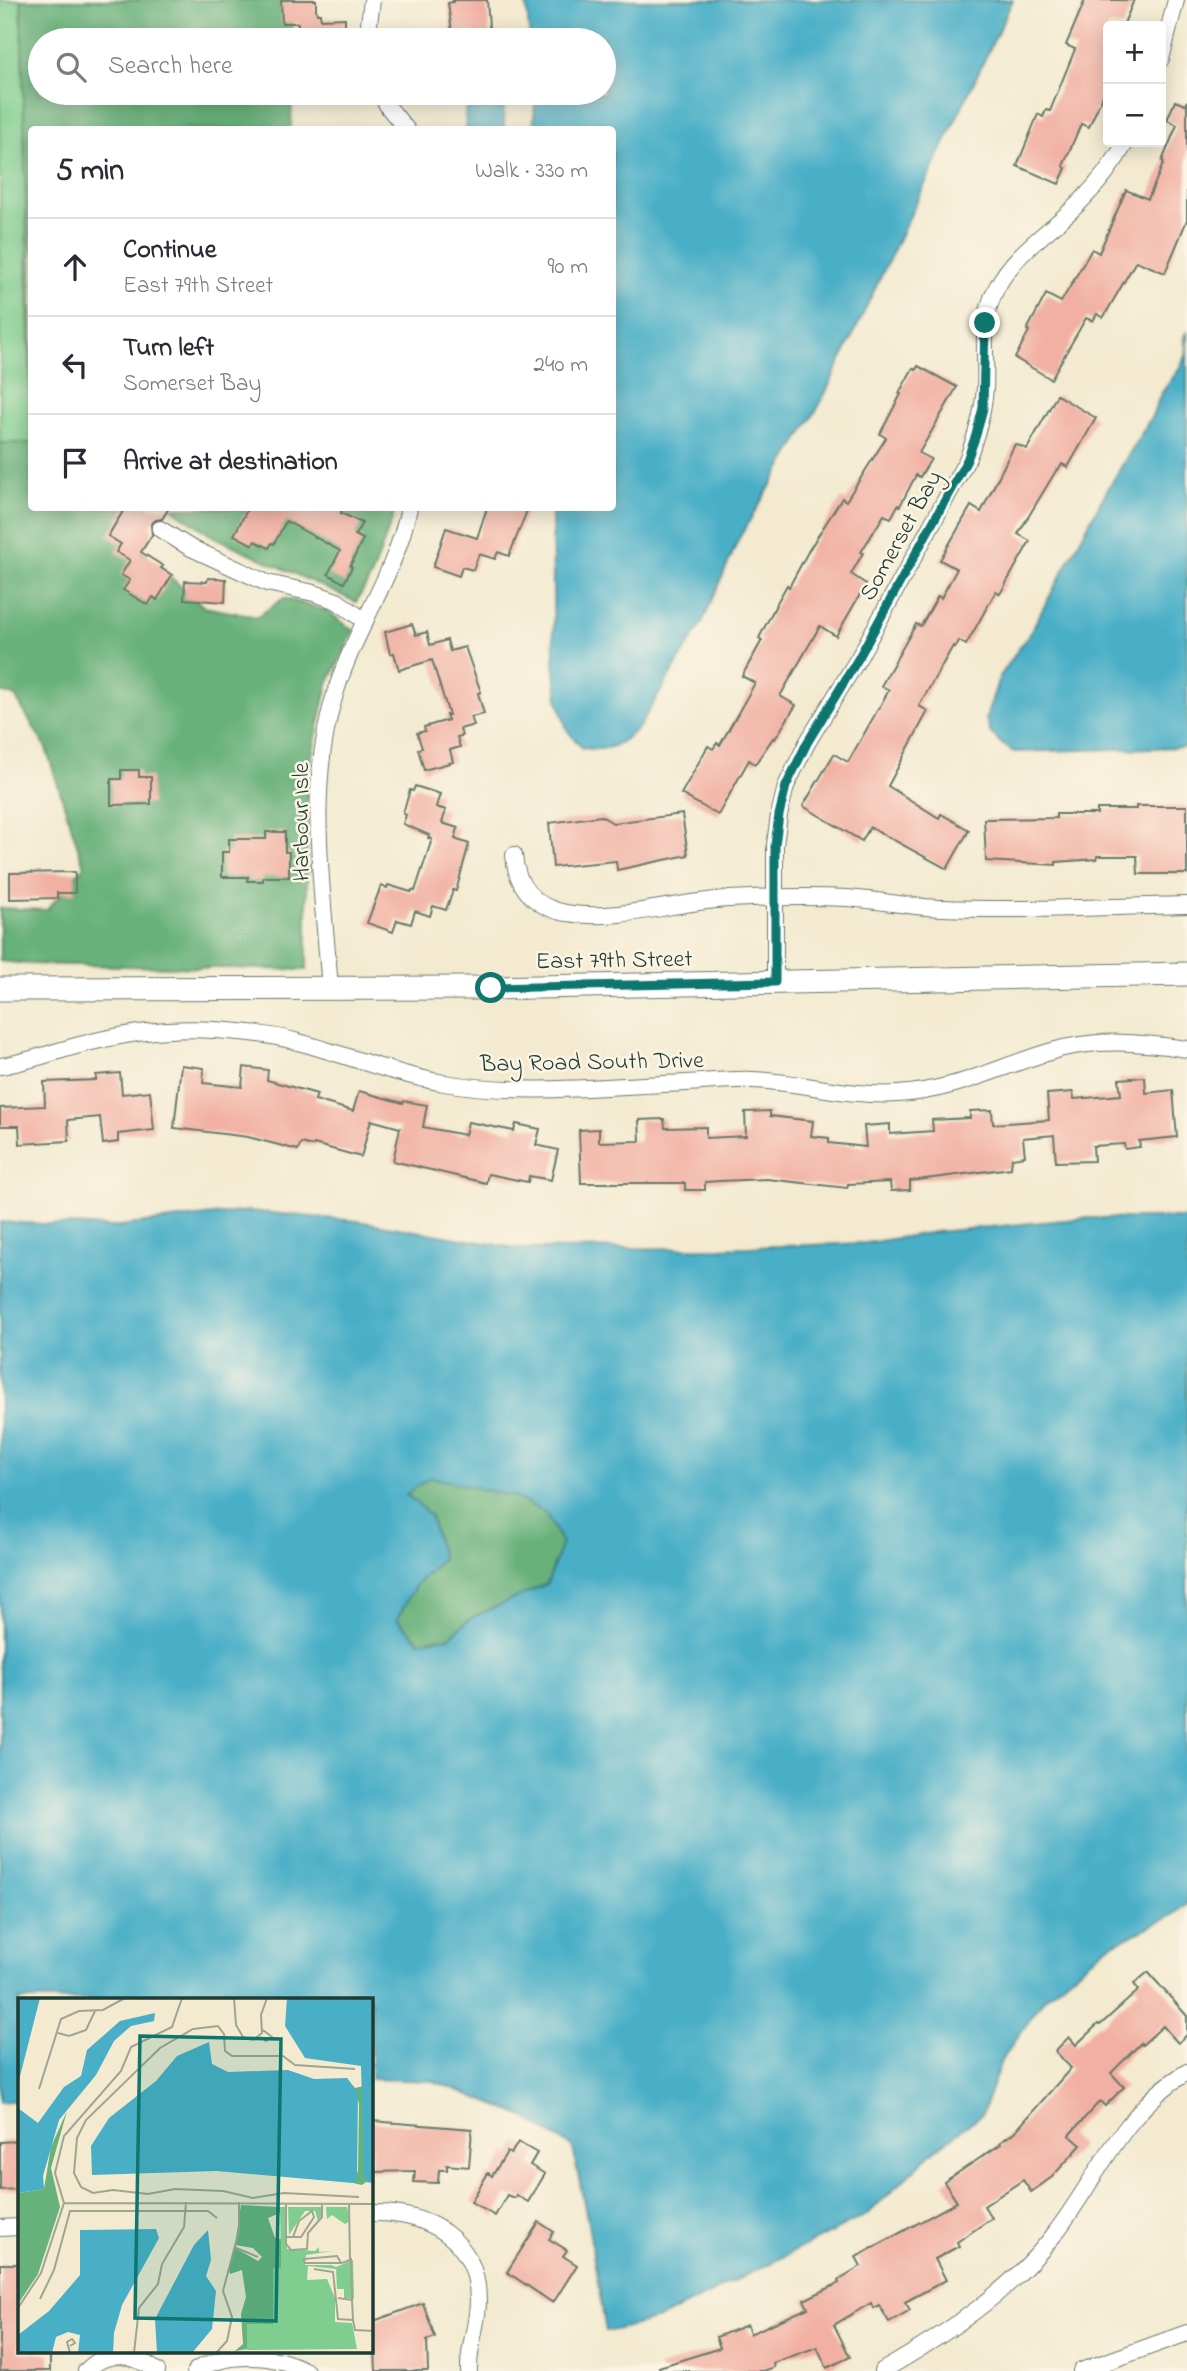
<!DOCTYPE html>
<meta charset="utf-8">
<style>
:root{--surface:#fff;--page:#f2f2f3;--text:#2b2b33;--muted:#7c7c81;--line:#e1e1e2}
body{margin:0;font-family:"Indie Flower",sans-serif;background:var(--page);color:var(--text)}
.controls{position:absolute;right:21px;top:21px;display:grid;overflow:hidden;border-radius:7px;box-shadow:0 4px 18px #0003}
.controls button{width:63px;height:63px;display:grid;place-items:center;padding:0;border:0;border-bottom:2px solid var(--line);background:var(--surface);color:var(--text);font:35px sans-serif}
.stop{position:absolute;width:21px;height:21px;margin:-16px;border:5px solid #0f766e;border-radius:50%;background:#fff}
.stop.end{background:#0f766e;border-color:#fff;box-shadow:0 2px 7px #0008}
.list{margin:0;padding:0;list-style:none}
h2{display:flex;justify-content:space-between;align-items:center;height:91px;margin:0;padding:0 28px;font-size:30px}
h2 small{font-size:23px;font-weight:400;color:var(--muted)}
.list li{display:grid;grid-template-columns:46px 1fr auto;gap:21px;align-items:center;box-sizing:border-box;height:98px;padding:0 28px;border-top:2px solid var(--line)}
.list b{display:block;font-size:26px;white-space:nowrap}
.list p{margin:0;font-size:23px;white-space:nowrap;color:var(--muted)}
.list em{font-size:23px;font-style:normal;color:var(--muted)}
.icon{flex:none;width:38px;height:38px;fill:none;stroke:currentColor;stroke-width:2;stroke-linecap:round;stroke-linejoin:round}
.map{position:relative;flex:none;width:1187px;height:2371px;overflow:hidden}
.search{position:absolute;background:var(--surface);box-shadow:0 4px 18px #0003;left:28px;top:28px;width:588px;height:77px;display:flex;align-items:center;gap:18px;box-sizing:border-box;padding:0 24px;border-radius:38px;color:var(--muted);font-size:26px}
.panel{position:absolute;background:var(--surface);box-shadow:0 4px 18px #0003;left:28px;top:126px;width:588px;height:385px;border-radius:7px}
.map>svg:first-child{display:block}
.green{fill:#7fce8f;stroke:#4f8662;stroke-width:2}
.forest{fill:#67b17a;stroke:#437757;stroke-width:2}
.water{fill:#48afc7;stroke:#34767e;stroke-width:2;fill-rule:evenodd}
.building{fill:#f1b0a3}
.lines{fill:none;stroke-linecap:round;stroke-linejoin:round}
.street-casing{stroke:#697a6b;stroke-width:18}
.secondary-casing{stroke:#697a6b;stroke-width:25}
.street{stroke:#fff;stroke-width:16}
.secondary{stroke:#fff;stroke-width:23}
.route{stroke:#0f766e;stroke-width:9}
.labels{text-anchor:middle;stroke-width:5;stroke-linejoin:round;paint-order:stroke}
.street-label{font-size:24px;fill:#1f3d34;stroke:#fcf5e5}
.inset-road{fill:none;stroke:#9ea592;stroke-width:2}
.view{fill:#0f766e;fill-opacity:0.15;stroke:#0f766e;stroke-width:3.5}
.inset-edge{fill:none;stroke:#1f3d34;stroke-width:3.5}
</style>
<div class="map">
<svg width="1187" height="2371" viewBox="0 0 1187 2371">
<rect width="100%" height="100%" fill="#fcf5e5"/>
<filter id="ink" filterUnits="userSpaceOnUse"><feTurbulence type="fractalNoise" baseFrequency=".0143" numOctaves="2"/><feDisplacementMap in="SourceGraphic" scale="14" xChannelSelector="R" yChannelSelector="G"/><feConvolveMatrix kernelMatrix="1 2 1 2 8 2 1 2 1" color-interpolation-filters="sRGB"/></filter>
<filter id="wash" filterUnits="userSpaceOnUse"><feTurbulence type="fractalNoise" baseFrequency=".00686" numOctaves="4" result="noise"/><feDisplacementMap in="SourceGraphic" scale="28" xChannelSelector="R" yChannelSelector="G"/><feGaussianBlur stdDeviation="1.57" result="paint"/><feColorMatrix in="noise" values="0 0 0 0 0 0 0 0 0 0 0 0 0 0 0 0 0 1.4 0 .05"/><feComposite in="paint" operator="in"/></filter>
<g filter="url(#wash)">
<rect width="100%" height="100%" fill="#f3ead0"/>
<path class="green" d="M0,0h21l11,443h-32z"/>
<g class="forest">
<path d="M21,0h266l9,40h-256v53h252l-1,36 -259,1 -1,282z"/>
<path d="M0,443h31l1,65h115l-23,28 80,71 53,10 27,-19 43,13 27,20 -26,53 -21,93v193l-279,-6 -28,-3v-53l47,2 37,-44 -38,-118 -31,-52 -15,-4z"/>
<path d="M172,508h224l-24,67 -16,27 -144,-66z"/>
<path d="M430,1476l85,21 31,16 16,30 -15,41 -76,34 -22,19 -30,4 -22,-22 18,-33 27,-28 -12,-43 -25,-22z"/>
</g>
<g class="water">
<path d="M526,0h487l-193,404 -81,134 -36,83 -64,106c-19,18 -30,25 -57,21l-15,-18 -9,-30 -4,-38 -2,-154h60v-378l-79,-1 3,-36h68v-53h-74z"/>
<path d="M504,108v21h-38l-1,-20z"/>
<path d="M1187,332v415l-173,5 -12,-8 -12,-12 -4,-14 13,-40 32,-47 75,-139 46,-76 9,-22 16,-22 10,-18 -3,-18z"/>
<path d="M248,1211l110,10 163,28 197,-1 149,-5 68,-11 153,-14h99v685l-15,13 -66,31 -62,52 -43,62 -19,53 -47,36 -67,64 -209,105 -53,13 -18,-109 -15,-75 -50,-32 -89,-35 -63,-2v-79h-352v100l-19,2v-880l111,5zM430,1477l85,20 31,16 16,30 -15,41 -76,34 -22,19 -30,4 -22,-22 18,-33 27,-28 -12,-43 -24,-21z"/>
</g>
<g id="blocks">
<g class="building">
<path d="M281,0h35v10l1,4h3l1,5 24,-1v20h-18v-4l-29,1v-12h-16z"/>
<path d="M453,0h34l3,40h-37l-5,-37 5,-1z"/>
<path d="M1085,0h49l-11,26h-15v58l-19,43 -8,-3 -18,42 3,2 -7,16 -42,-18 21,-52 5,3 3,-7 4,1 25,-62 -9,-4z"/>
<path d="M1175,101l10,4 2,-4v119l-22,53 -29,-12 -33,57 -6,-4 -4,7 -7,-3 -35,61 -36,-21 14,-27 -2,-1 19,-36 15,8 31,-53 7,4 27,-63 22,9 16,-37 -2,-1 15,-36 -10,-5z"/>
<path d="M918,366l39,21 -38,66 12,6 -11,18 -4,-2 -16,31 -2,-1 -7,13 -7,-3 -23,37 2,1 -12,21 15,10 -30,52 -16,-10 -40,70 16,9 -21,34 -2,-1 -18,26 -6,-4 -31,55 -37,-21 27,-48 5,3 4,-6 3,2 35,-62 -13,-7 20,-36 -3,-2 19,-37 9,-16 2,2 20,-37 33,-52 4,3 40,-63 -6,-4 21,-40 -2,-1 14,-25 3,2z"/>
<path d="M1057,395l39,23 -28,49 -6,-3 -4,6 -1,-1 -39,65 12,7 -30,53 -4,-3 -30,54 -7,-4 -4,7 -2,-2 -34,60 9,5 -40,75 51,32 2,-4 28,16 -22,39 -77,-42 -8,14 -59,-35 31,-52 14,8 41,-72 -8,-4 35,-62 5,2 17,-30 3,2 16,-29 -17,-9 31,-54 10,6 34,-68 12,5z"/>
<path d="M125,508h44l-7,11 -6,1 -5,4 1,11 -11,17 22,14 -2,2 11,7 -15,25 -4,-3 -5,8 -25,-15 7,-10 -9,-5 9,-15 -14,-8 5,-8 -13,-8z"/>
<path d="M248,508h95l-2,5 21,10 -7,12 8,4 -13,27 2,1 -8,16 -16,-9 12,-23 -54,-30 -12,23 -2,-1 -3,5 -14,-7 -2,4 -19,-10z"/>
<path d="M487,508h41l-19,48 -11,-4 -3,7 -16,-5 -6,16 -11,-3 -3,9 -26,-9 13,-39 31,10z"/>
<path d="M208,578l18,1 -1,23 -41,-3 1,-18 22,1z"/>
<path d="M412,624l4,11 11,-3 3,13 17,-5 3,11 15,-4 16,45 -3,1 6,21 -13,3 3,8 -14,4 2,7 -5,1 3,10 -10,3 3,12 -29,8 -6,-21 4,-1 -5,-15 8,-2 -1,-4 24,-7 -2,-5h3l-17,-55 -33,10 -5,-17 -4,1 -5,-22z"/>
<path d="M121,770h18v7h12v27l-40,1v-26h10z"/>
<path d="M415,786l25,8 -4,13 10,3 -4,13 16,5 -3,11 14,5 -13,47 -3,-1 -7,20 -13,-4 -3,10 -15,-5 -4,13 -14,-4 -4,12 -26,-9 14,-37 6,2 1,-3 23,7 1,-2 3,1 17,-52 -4,-1 1,-3 -26,-11 3,-9 -3,-2 7,-23 3,1z"/>
<path d="M1136,806h51v68h-49l-1,-18h-40v3l-41,3v3l-70,-4 -2,-42 72,-1v-4h41v-5h39z"/>
<path d="M682,814l6,41 -71,15 -1,-9 -63,6 -4,-44 52,-7 12,7z"/>
<path d="M266,832h19v20h4v25h-26v4h-16l1,-4h-26v-25h7v-13h37z"/>
<path d="M75,872v21h-18v5l-47,1v-26z"/>
<path d="M181,1065l23,3 -1,15 39,4 2,-20 24,3 -1,10 50,14 -2,6 38,11 6,-20 44,12 1,-2 23,4 -4,22 42,8 3,-13 46,9 2,-7 24,5 -4,16 22,5 -7,30 -22,-4 -1,6 -40,-8 -2,9 -93,-22 7,-33 -29,-8 -10,37 -47,-13 -1,2 -12,-3 -3,7 -50,-13 -74,-9z"/>
<path d="M120,1073l2,21 28,-3 4,39 -36,4v8l-15,2 -3,-27 -32,3 1,21 -49,3 -1,-18h-19v-18l45,-2 -1,-24 52,-2v-5z"/>
<path d="M1145,1077l1,16 27,-3 4,47 -38,4 1,6 -15,2 -1,-5 -31,2 1,15 -38,1 -2,-27 -31,3 2,18 -13,2 -1,10 -101,13v9l-19,1 -1,-9 -42,2 -1,4 -80,-9 -48,2 -14,1v8h-20v-7h-104l-2,-53 20,-1v13l41,-1 -1,-21 25,-1 1,9 41,-1v11l40,-2 -1,-24 25,-1v5l43,5 -2,15 18,2v5l37,4 -2,-21 26,-2v10l43,-3 -1,-11 38,-2v-7l22,-1 1,14 56,-4 -2,-26 26,-2 1,7 47,-4 -2,-16z"/>
<path d="M1148,1972l39,44v19l-9,8 -15,-17 -21,19 -1,-2 -30,30 13,14 -19,19 -5,-5 -31,34 12,10 -29,32 -21,15 -8,-12 -39,26 8,12 -35,24 2,4 -24,13 11,21 -41,22 5,8 -21,12 -10,-17 -6,3 -2,-5 -37,22 16,32 -23,11 -10,-21 -44,16 1,4 -11,4h-103l-1,-4 61,-19 -4,-11 31,-12 3,9 58,-26 -4,-8 35,-17 -1,-3 23,-14 -5,-9 101,-55 -13,-20 57,-38 -1,-2 14,-9 57,-65 -16,-17 14,-14 7,8 22,-21 2,1 39,-35 -5,-6z"/>
<path d="M371,2121l101,8 -3,38 -22,-2v5h-8l-1,13 -24,-1 1,-11 -44,1z"/>
<path d="M19,2141v48l-19,1v-48z"/>
<path d="M518,2142l19,11 -7,12 15,9 -17,28 -12,-7 -2,3 -7,-3 -12,21 -24,-14 17,-29 4,3 15,-24 4,2z"/>
<path d="M539,2222l15,10 -5,7 18,11 -4,6 14,9 -24,38 -46,-31z"/>
<path d="M0,2264h19v88l31,2v17h-50z"/>
<path d="M423,2303l12,34 -8,3 1,31h-52l-1,-21 -4,-11v-17z"/>
</g>
</g>
</g>
<g filter="url(#ink)">
<use href="#blocks" fill-opacity="0" stroke="#697a6b" stroke-width="2"/>
<g class="lines">
<g class="street-casing">
<g id="street">
<path d="M367,40l5,-40"/>
<path d="M1161,59l15,-59"/>
<path d="M380,93l9,15 18,22"/>
<path d="M160,529l29,18 78,36 47,10 23,8 28,20"/>
<path d="M514,855c2,31 20,52 52,58 54,9 110,-12 164,-14 38,-2 78,-3 117,-1 32,2 63,9 95,10 82,3 163,-1 245,-3"/>
<path d="M775,982v-137l4,-30 7,-29 21,-43 51,-84 109,-199c9,-23 16,-46 18,-72 2,-35 -6,-66 11,-99 20,-39 56,-58 85,-88 17,-17 33,-38 45,-59"/>
<path d="M330,989c-7,-99 -25,-202 6,-298 20,-65 59,-115 73,-183"/>
<path d="M0,1066c26,-4 50,-13 76,-20 44,-12 92,-19 138,-16 28,2 57,4 84,12 49,13 95,32 146,41 80,13 162,3 242,0 22,-1 45,-4 67,-3 49,2 95,17 145,14 59,-4 97,-26 151,-42 45,-14 92,-10 138,-3"/>
<path d="M371,2213c56,-1 107,25 107,88 0,24 -10,46 -9,70"/>
<path d="M0,2228l19,-1"/>
<path d="M86,2371c22,-23 48,-17 71,0"/>
<path d="M195,2371c31,-19 79,-18 111,0"/>
<path d="M882,2371c61,-35 128,-79 171,-135 45,-58 69,-125 134,-164"/>
<path d="M1081,2371l106,-38"/>
</g>
</g>
<g class="secondary-casing">
<path id="secondary" d="M0,989l491,-1 696,-14"/>
</g>
<use href="#street" class="street"/>
<use href="#secondary" class="secondary"/>
</g>
</g>
<g class="lines" filter="url(#ink)">
<path class="route" d="M491,988l284,-6v-137l4,-30 7,-29 21,-43 51,-84 109,-199 9,-25 7,-27 2,-85"/>
</g>
<g class="labels">
<g class="street-label">
<text transform="translate(900 535) rotate(-61)" y="8">Somerset Bay</text>
<text transform="translate(300 822) rotate(-90)" y="8">Harbour Isle</text>
<text transform="translate(614 959) rotate(-1)" y="8">East 79th Street</text>
<text transform="translate(592 1061) rotate(-1)" y="8">Bay Road South Drive</text>
</g>
</g>
<g transform="translate(18 1998)">
<rect width="355" height="355" fill="#f3ead0"/>
<path d="M262,209h5l2,42 28,2 4,-4v5l14,-1 -27,4 -1,10h26l5,2 17,-7 1,39 -10,-1v-9h-7l-1,-20 -28,-3 -1,14 20,-1 8,19v24l17,1 5,26 -110,1v-26l26,-1v-55l8,-1zM270,209h34l-1,9 -3,5 -3,-10h-10l-16,24zM308,209h21l3,14 -5,3 -13,-9 -5,4z" fill="#7fce8f"/>
<path d="M346,88l2,96 -4,3 -9,-2 5,-12 1,-67 -4,-16zM49,113l-16,57 9,39 -22,67 -20,30v-111l26,-4 7,-42zM223,207l39,2v6l-12,5 7,20 6,1v29h-8v56h-26v25l-12,2 8,-7 -2,-30 5,-17 -4,-27 -12,4 -1,-4 6,-22 23,13 4,-4 -9,-9 -18,-3z" fill="#67b17a"/>
<path d="M0,0h22l-22,86zM269,0h86v185l-7,-1 -2,-8 -3,-108 -56,-8 -20,-32zM137,15l-1,8 -23,5 -17,15 -18,34 -37,45 -16,56 1,13 -26,4v-85l20,15 26,-36 17,-11 6,-26 33,-29zM191,44l3,22 16,8 60,-2 26,9 33,-1 11,14 -1,87 -4,4 -137,-12 -124,4 -1,-29 18,-28 47,-37 21,-25zM138,231l3,9 -37,67 -8,28 -1,20h-35l2,-18 -12,-3 -12,5 -4,16h-34v-18l31,-24 31,-36v-45zM190,232l3,30 -5,16 10,15 -4,38 -20,24h-35l-2,-34 39,-74z" fill="#48afc7"/>
<path class="inset-road" d="M216,0l2,27 7,12 10,3 9,-7 -1,-18 6,-17M40,35l11,3 17,-6 9,-19M242,39l6,4 6,-4 -9,-7M337,71l-60,-4 -12,-9h-51l-7,-5 -1,-17 -6,-8 -25,3 -33,19 -74,72 -9,18 -3,35 7,14 12,6 20,-3 35,4 27,-5 48,2 30,7 31,-5 75,4M21,91l22,-70 18,-8 24,-1 22,-12M46,205l310,1M46,205l-9,-30 9,-37 57,-65 10,-24 41,-20 10,-29M268,205v41l5,6 16,-1 1,-16 14,-16v-14M268,239h15l13,-20 -2,-6 -13,10 -6,16M216,249l24,10M333,260l1,42M323,265l-4,-7 -34,3 2,4h36l4,-1 5,-2 -1,-56M296,271l19,3 5,47 15,1 2,10 19,1M320,300l14,2 1,20M22,301l14,-29 16,-59h138l9,7M0,310l23,-35 23,-70M52,355l-3,-11 5,-3 3,4 -5,3M116,355l5,-45 19,-24 4,-20 22,-37 2,-25M198,355l11,-12 5,-24 -9,-26 16,-60v-29"/>
<path class="view" d="M122,38l141,3 -5,282 -141,-3z"/>
<rect width="355" height="355" class="inset-edge"/>
</g>
</svg>
<div class="controls">
<button>+</button>
<button>−</button>
</div>
<div class="stop" style="left:491px;top:988px"></div>
<div class="stop end" style="left:985px;top:323px"></div>
<div class="search"><svg class="icon" aria-label="search" viewBox="0 0 24 24"><circle cx="10" cy="10" r="6"/><path d="M15 15l6 6"/></svg>Search here</div>
<section class="panel">
<h2>5 min<small>Walk · 330 m</small></h2>
<ul class="list">
<li><svg class="icon" aria-label="ahead" viewBox="0 0 24 24"><path d="M12 20V5M6 11l6-6 6 6"/></svg><div><b>Continue</b><p>East 79th Street</p></div><em>90 m</em></li>
<li><svg class="icon" aria-label="left" viewBox="0 0 24 24"><path d="M17 20v-9H6M10 6l-5 5 5 5"/></svg><div><b>Turn left</b><p>Somerset Bay</p></div><em>240 m</em></li>
<li><svg class="icon" aria-label="arrive" viewBox="0 0 24 24"><path d="M6 21V4h12l-3 4 3 4H6"/></svg><div><b>Arrive at destination</b></div></li>
</ul>
</section>
</div>
